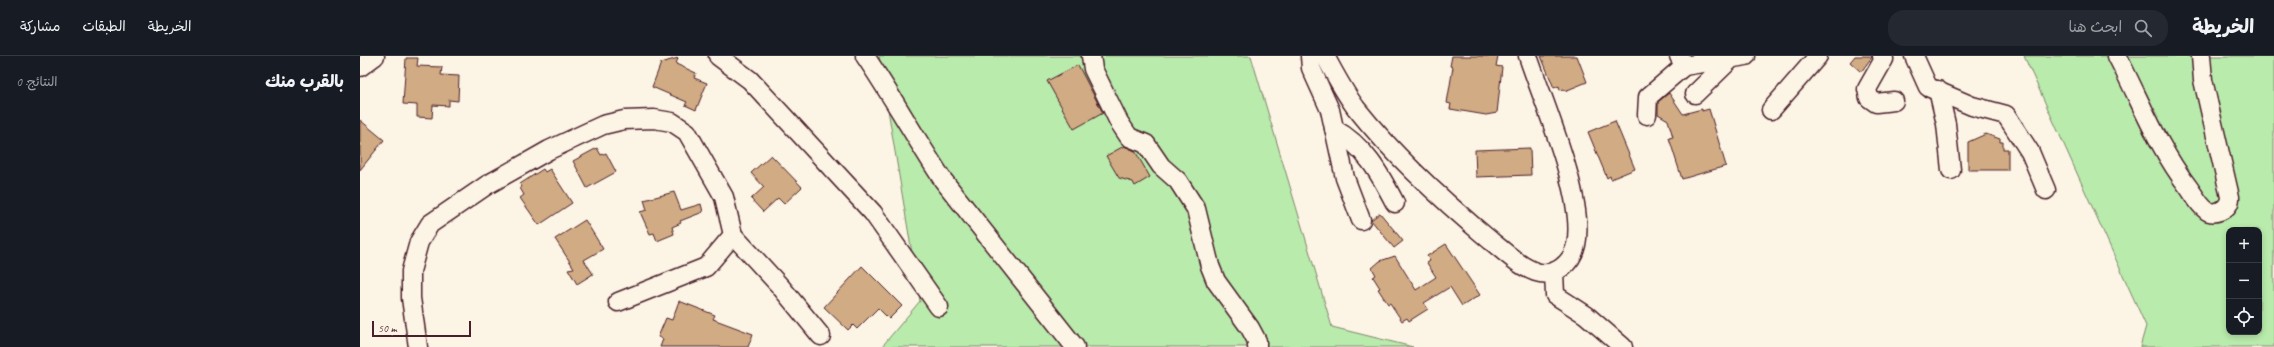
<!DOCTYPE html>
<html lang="ar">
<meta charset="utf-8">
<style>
:root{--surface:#171b24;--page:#242831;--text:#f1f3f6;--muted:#9ea1a6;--line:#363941}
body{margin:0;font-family:Caveat,"Playpen Sans Arabic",sans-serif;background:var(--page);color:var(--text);direction:rtl}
.controls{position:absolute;right:12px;bottom:12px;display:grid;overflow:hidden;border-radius:8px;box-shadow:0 2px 6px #0003}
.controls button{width:36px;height:36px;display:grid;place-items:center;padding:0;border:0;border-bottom:1px solid var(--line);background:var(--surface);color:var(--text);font:20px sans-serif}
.scale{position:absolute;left:12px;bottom:10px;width:99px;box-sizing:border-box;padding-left:4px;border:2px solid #4a1f2b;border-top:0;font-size:11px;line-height:14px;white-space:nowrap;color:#4a1f2b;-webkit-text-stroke:3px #fcf5e5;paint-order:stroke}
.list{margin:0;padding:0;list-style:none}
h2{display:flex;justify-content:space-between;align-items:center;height:52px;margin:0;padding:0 16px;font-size:17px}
h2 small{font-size:13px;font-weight:400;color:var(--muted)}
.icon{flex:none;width:22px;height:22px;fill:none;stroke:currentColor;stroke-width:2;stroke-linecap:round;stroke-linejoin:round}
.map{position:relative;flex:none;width:1914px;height:291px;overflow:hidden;direction:ltr}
header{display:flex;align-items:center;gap:24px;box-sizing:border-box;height:56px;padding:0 20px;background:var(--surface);border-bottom:1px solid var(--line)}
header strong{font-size:19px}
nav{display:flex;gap:22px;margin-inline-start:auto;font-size:14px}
.search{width:280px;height:36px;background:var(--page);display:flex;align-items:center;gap:10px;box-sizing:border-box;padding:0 14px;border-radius:16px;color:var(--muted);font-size:15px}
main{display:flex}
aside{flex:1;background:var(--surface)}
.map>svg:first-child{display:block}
.green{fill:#b8ebac;stroke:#81856c;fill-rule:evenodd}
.building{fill:#d1ab83;stroke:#4a1f2b}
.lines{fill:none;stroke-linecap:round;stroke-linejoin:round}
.minor-casing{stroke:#4a1f2b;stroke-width:21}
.minor{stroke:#fcf5e5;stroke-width:18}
</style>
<header>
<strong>الخريطة</strong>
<div class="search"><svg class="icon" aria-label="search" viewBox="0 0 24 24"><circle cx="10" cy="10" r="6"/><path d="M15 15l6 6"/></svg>ابحث هنا</div>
<nav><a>الخريطة</a><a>الطبقات</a><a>مشاركة</a></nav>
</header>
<main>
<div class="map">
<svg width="1914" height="291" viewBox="0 0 1914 291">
<rect width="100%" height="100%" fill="#fcf5e5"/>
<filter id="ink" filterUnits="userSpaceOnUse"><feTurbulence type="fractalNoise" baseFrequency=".025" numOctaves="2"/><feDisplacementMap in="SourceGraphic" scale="8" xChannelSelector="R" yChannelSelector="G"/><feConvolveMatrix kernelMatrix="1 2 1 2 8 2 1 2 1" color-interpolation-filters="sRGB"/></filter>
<g filter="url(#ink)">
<g class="green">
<path d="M519,0h372l81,271 81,20h-528l-1,-3 36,-43z"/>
<path d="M1664,0h250v291h-134l6,-21zM1869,174h30v102h-30z"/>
</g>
<g class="building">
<path d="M1092,0h46l-2,10 6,1 -5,46 -11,2 -36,-6 1,-5 -4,-1 6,-36 -3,-1z"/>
<path d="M1181,0h36l10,26 -22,9 -1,-2 -4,1 -1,-4 -5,2z"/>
<path d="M1495,0h17v1l-11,15 -11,-10z"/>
<path d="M46,2h12l-1,8 25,1 -1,8 18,1 -1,25 -9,-1v6l-16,-1 -1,13 -15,-1v-12l-14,-1z"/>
<path d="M318,2l-2,6 20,9 -2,5 13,5 -11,27 -11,-5 2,-3 -35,-15 9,-24z"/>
<path d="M718,9l25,48 -29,16 -27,-48z"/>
<path d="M1309,37l14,21 19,-5v2l7,-2 17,57 -44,13 -13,-41 4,-1 -5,-17 -10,-6v-12z"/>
<path d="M0,64l24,20 -24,30z"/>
<path d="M1255,65l20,48 -24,10 -1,-3 -3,2 -19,-46z"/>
<path d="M1626,78l14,5v3h3v7h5v21h-40v-28z"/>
<path d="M764,90l11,5 15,26 -15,9 -2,-4 -14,-4 -13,-22z"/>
<path d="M237,92l4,7 5,-2 10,19 -29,16 -14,-27z"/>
<path d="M1170,92l1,27 -55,2 -1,-27z"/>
<path d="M411,99l31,32 -18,17 -6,-6 -15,14 -12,-13 13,-12 -13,-14z"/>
<path d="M183,113l2,3 5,-3 22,34 -33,22 -19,-27 4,-3 -4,-7 2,-1 -2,-3z"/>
<path d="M314,136l7,18 20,-6 2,8 -23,9 1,2 -9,4 2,7 -17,7 -3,-8 -4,1 -10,-22 7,-2 -3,-10z"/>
<path d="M1020,157l23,28 -9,7 -23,-28z"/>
<path d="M225,164l18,29 -19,11 9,14 -16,10 -9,-15 6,-1 -19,-29z"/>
<path d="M1086,188l34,51 -18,11 -12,-19 -26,16 4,6 -19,12 -2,-3 -5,3 -12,-18 -2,1 -10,-15 2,-1 -7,-11 3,-2 -4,-7 8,-7 15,-5 21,34 20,-13 -9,-14 3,-2 -3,-5z"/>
<path d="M502,210l40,40 -13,13 -11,-11 -21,21 -4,-4 -5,5 -24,-23z"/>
<path d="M319,245l36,14 -2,4 40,15 -5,13h-88l3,-8 -5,-2 8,-19 6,2z"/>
</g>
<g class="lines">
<g class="minor-casing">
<g id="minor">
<path d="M358,0l32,24 123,133 66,94"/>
<path d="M505,0c27,40 51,83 78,124l132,167"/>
<path d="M731,0l2,13 26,53 10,15 17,7 15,22 17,15 18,28 14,57 6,15 34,47 7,13v6"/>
<path d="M950,0l1,12 19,42 15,68 16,42"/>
<path d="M965,0c9,17 19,36 31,52 39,49 87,93 135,133 14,11 28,25 45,31 19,6 36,-9 40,-27 10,-46 -33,-143 -48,-189"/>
<path d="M1319,0l5,10 62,-10"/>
<path d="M1522,0l2,3 -17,30 2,9 7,5 18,-2"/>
<path d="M1554,0l14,31 44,19 34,9 24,37 16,38"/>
<path d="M1757,0c24,46 40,90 72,132 5,7 10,17 17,22 4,3 9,3 14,1 7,-3 10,-8 10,-14l-27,-117 -2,-24"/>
<path d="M0,11l15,-11"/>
<path d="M1578,34l8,34 5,46"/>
<path d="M1335,38l37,-36"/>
<path d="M1411,54l47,-54"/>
<path d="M1287,59l1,-18 36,-31"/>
<path d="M974,73c30,16 46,45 61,74"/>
<path d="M373,179l47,51 41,50"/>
<path d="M1194,216l1,23 31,20 37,32"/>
<path d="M58,291l-7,-49v-27l8,-29 11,-18 57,-39 62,-35 54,-25 21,-5 30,-1 18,3 15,10 37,65 9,38 -27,32 -88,35"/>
</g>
</g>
<use href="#minor" class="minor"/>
</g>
</g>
</svg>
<div class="controls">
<button>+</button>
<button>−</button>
<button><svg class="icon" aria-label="locate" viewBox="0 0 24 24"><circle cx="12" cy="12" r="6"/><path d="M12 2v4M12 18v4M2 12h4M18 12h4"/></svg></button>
</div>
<div class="scale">50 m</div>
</div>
<aside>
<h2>بالقرب منك<small>النتائج: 0</small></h2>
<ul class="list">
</ul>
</aside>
</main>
